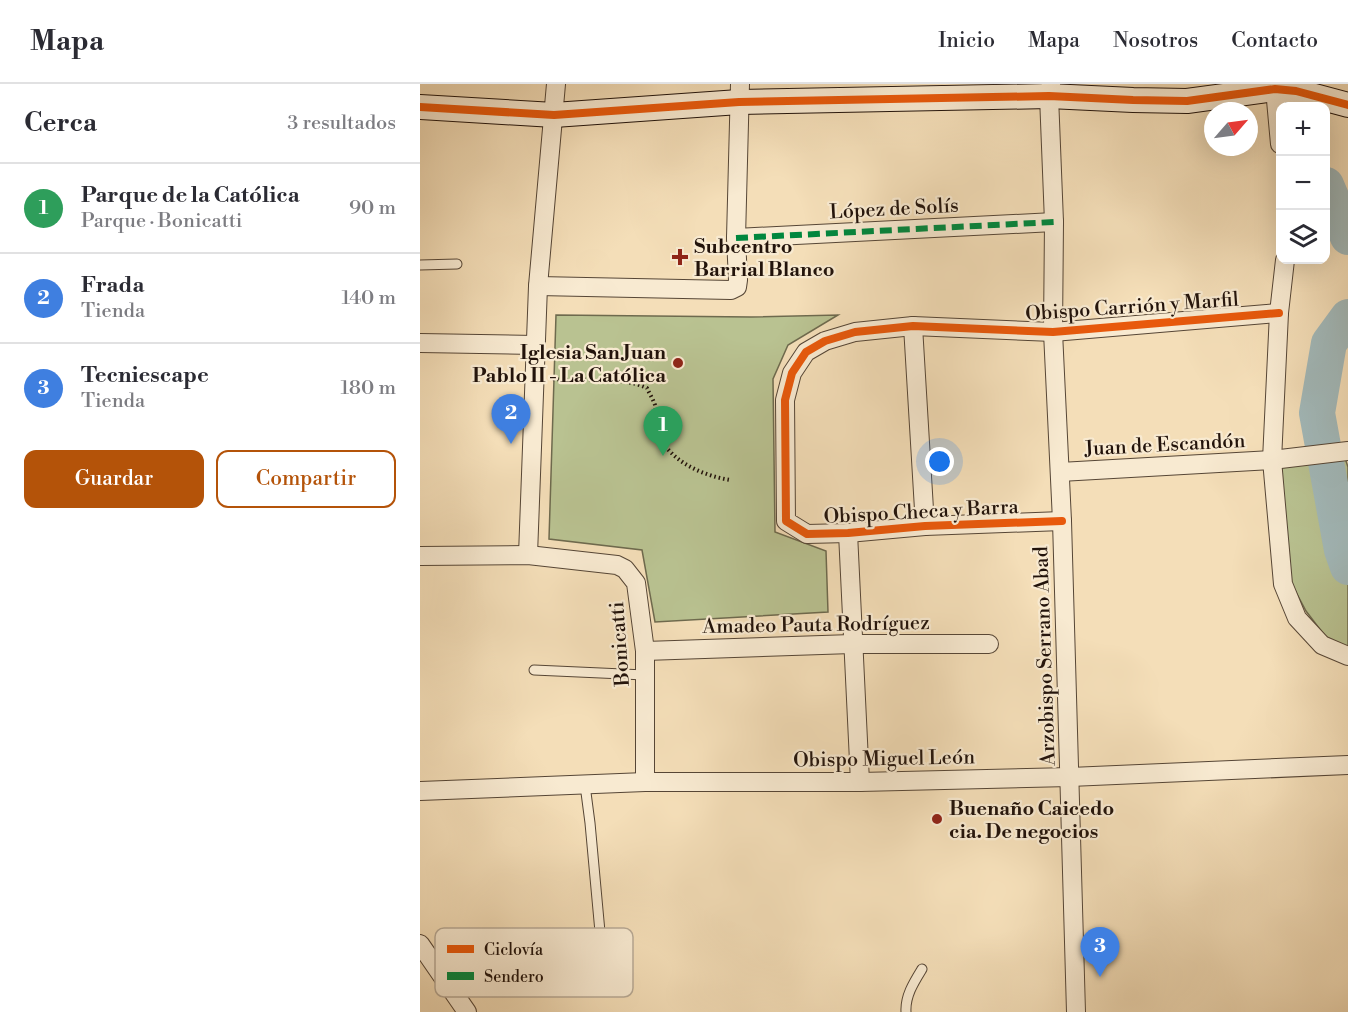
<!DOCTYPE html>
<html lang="es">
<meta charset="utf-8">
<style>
:root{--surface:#fff;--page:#f7f7f7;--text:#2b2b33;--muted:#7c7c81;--line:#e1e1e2;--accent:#b45309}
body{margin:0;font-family:"Libre Bodoni",serif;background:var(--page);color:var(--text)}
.controls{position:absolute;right:18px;top:18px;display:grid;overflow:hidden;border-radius:12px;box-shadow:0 6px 24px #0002}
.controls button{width:54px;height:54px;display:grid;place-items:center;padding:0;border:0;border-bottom:2px solid var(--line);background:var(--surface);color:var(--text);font:30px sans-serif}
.compass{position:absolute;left:784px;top:18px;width:54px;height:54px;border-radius:50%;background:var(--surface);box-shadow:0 6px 24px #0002;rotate:62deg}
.you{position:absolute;left:520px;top:378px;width:21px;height:21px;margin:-15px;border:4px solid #fff;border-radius:50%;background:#1a73e8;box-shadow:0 0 0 9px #1a73e833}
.badge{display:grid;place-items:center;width:39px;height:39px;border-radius:50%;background:var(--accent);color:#fff;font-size:20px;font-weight:700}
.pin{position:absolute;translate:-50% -50px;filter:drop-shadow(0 2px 3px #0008)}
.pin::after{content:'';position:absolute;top:32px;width:21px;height:18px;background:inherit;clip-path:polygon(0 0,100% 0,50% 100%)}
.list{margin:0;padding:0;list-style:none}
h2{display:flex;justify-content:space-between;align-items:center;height:78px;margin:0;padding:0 24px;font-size:26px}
h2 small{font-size:20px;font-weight:400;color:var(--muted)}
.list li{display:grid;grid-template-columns:39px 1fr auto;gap:18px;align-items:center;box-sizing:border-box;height:90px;padding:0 24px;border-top:2px solid var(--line)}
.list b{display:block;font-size:22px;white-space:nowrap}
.list p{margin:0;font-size:20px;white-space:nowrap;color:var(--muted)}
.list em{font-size:20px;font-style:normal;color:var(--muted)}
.actions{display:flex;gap:12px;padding:18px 24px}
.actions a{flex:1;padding:14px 0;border:2px solid var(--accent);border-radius:12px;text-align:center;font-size:21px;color:var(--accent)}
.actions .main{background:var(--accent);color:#fff}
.icon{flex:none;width:33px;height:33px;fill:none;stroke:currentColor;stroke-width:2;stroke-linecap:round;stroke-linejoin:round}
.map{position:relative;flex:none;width:928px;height:928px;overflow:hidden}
header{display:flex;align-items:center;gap:36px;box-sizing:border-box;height:84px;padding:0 30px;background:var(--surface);border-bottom:2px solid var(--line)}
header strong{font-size:28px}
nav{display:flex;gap:33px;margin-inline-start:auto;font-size:21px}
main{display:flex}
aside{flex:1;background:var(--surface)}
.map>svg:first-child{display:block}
.park{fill:#b9c291;stroke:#6e6a4e;stroke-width:1.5}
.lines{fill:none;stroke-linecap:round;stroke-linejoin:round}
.river{stroke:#a2b9ba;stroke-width:36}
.lane-casing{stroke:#564636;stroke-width:11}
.street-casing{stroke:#564636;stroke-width:20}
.secondary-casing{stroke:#22130b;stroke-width:26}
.path{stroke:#22130b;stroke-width:4;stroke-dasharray:1.5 3;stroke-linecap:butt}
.lane{stroke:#f8ead1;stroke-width:9}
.street{stroke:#f8ead1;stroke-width:18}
.secondary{stroke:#f8ead1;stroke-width:24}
.quiet{stroke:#00873e;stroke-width:6;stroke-dasharray:12 6;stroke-linecap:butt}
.cycleway-casing{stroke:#f8ead1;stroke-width:11}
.cycleway{stroke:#e8590c;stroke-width:8}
.poi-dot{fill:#8f2418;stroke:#f8ead1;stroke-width:2}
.labels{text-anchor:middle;stroke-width:4.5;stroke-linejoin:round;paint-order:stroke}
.street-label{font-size:20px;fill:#22130b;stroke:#f8ead1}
.poi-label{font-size:20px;font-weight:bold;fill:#22130b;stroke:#f8ead1;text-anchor:start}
.key{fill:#f8ead1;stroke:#b8aa96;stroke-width:1.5}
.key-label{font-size:16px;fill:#22130b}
</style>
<header>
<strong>Mapa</strong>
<nav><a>Inicio</a><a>Mapa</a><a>Nosotros</a><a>Contacto</a></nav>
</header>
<main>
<aside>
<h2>Cerca<small>3 resultados</small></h2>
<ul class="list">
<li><span class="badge" style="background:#2e9e5b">1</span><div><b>Parque de la Católica</b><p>Parque · Bonicatti</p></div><em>90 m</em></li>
<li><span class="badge" style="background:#3f7fe0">2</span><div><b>Frada</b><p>Tienda</p></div><em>140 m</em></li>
<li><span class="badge" style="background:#3f7fe0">3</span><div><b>Tecniescape</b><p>Tienda</p></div><em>180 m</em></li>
</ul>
<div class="actions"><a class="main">Guardar</a><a>Compartir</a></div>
</aside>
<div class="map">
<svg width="928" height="928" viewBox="0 0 928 928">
<rect width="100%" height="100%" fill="#f4deb8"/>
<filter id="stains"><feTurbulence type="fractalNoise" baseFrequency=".00333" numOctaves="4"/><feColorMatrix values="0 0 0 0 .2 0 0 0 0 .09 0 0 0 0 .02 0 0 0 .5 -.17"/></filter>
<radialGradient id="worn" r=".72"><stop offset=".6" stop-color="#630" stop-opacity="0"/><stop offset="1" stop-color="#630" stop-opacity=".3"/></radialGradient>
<g class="park">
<path d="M136,231l195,2 87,-2 -50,30 -15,34 2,153 51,19 2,61 -173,10 -13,-72 -93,-11z"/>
<path d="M924,371l4,12v182l-23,-13 -19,-25 -17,-32 -8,-117z"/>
</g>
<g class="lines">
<g class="river">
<path d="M906,101l22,52"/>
<path d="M928,233l-19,26 -12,70 25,137 6,17"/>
</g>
<g class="lane-casing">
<g id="lane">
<path d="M0,181l37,-1"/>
<path d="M114,586l111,5"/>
<path d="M165,701l5,38 10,109"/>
<path d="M486,928c-1,-16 8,-30 16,-43"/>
</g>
</g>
<g class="street-casing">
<g id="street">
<path d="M631,0l-2,12 5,126 -1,110 9,189 14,491"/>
<path d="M855,5l5,55"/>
<path d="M316,154l318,-16"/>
<path d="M865,176l-6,53 -7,147 11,124 14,34 25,27 26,11"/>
<path d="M118,202l193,4 6,-3 1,-7 -2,-42 4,-154"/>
<path d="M493,242l12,200"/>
<path d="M0,259l115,2"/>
<path d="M640,388l212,-12 76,-9"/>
<path d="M642,437l-137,5 -77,7 -41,1 -21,-13 -1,-121 7,-27 14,-21 19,-11 30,-9 58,-6 140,6 226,-19"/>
<path d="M428,449l12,249"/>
<path d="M108,471l10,-269 18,-202"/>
<path d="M0,472l108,-1 89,10 8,4 11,14 9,68v131"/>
<path d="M225,567l207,-7h137"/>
<path d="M0,707l225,-9h215l210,-5 278,-12"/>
<path d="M0,860l47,68"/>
</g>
</g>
<g class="secondary-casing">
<path id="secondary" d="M0,23l134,8 185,-13 310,-6 84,4 54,1 88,-12 21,2 52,14"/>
</g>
<path class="path" d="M133,295c30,3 65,-4 94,9 2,5 6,11 8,17 2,8 -1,16 1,24 11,31 44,46 74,51"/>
<use href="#lane" class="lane"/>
<use href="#street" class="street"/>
<use href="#secondary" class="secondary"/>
<path class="quiet" d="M316,154l318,-16"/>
<g class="cycleway-casing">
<g id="cycleway">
<path d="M0,23l134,8 185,-13 310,-6 84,4 54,1 88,-12 21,2 52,14"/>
<path d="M642,437l-137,5 -77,7 -41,1 -21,-13 -1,-121 7,-27 14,-21 19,-11 30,-9 58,-6 140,6 226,-19"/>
</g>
</g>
<use href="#cycleway" class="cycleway"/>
</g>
<g class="poi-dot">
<path d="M257 164h6v6h6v6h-6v6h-6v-6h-6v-6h6z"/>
<circle cx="258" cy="279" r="6"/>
<circle cx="517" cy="735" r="6"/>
</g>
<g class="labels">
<g class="street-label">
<text transform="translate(474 124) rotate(-3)" y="7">López de Solís</text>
<text transform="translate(712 222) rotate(-4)" y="7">Obispo Carrión y Marfil</text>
<text transform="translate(745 360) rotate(-3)" y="7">Juan de Escandón</text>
<text transform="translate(501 427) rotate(-3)" y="7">Obispo Checa y Barra</text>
<text transform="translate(396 540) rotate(-1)" y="7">Amadeo Pauta Rodríguez</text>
<text transform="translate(199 560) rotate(-94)" y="7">Bonicatti</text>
<text transform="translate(624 572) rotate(-92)" y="7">Arzobispo Serrano Abad</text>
<text transform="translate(464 674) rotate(-1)" y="7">Obispo Miguel León</text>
</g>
<g class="poi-label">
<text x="274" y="169">Subcentro<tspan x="274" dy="23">Barrial Blanco</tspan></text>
<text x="246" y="275" text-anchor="end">Iglesia San Juan<tspan x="246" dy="23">Pablo II - La Católica</tspan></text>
<text x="529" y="731">Buenaño Caicedo<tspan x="529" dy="23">cia. De negocios</tspan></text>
</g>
</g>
<rect x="15" y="844" width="198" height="69" rx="9" class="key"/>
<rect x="27" y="861" width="27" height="8" fill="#e8590c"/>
<rect x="27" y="888" width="27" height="8" fill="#00873e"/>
<g class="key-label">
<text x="64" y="871">Ciclovía</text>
<text x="64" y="898">Sendero</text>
</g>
<rect width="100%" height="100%" filter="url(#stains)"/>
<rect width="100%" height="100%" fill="url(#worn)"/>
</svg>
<div class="controls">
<button>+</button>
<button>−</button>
<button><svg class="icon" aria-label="layers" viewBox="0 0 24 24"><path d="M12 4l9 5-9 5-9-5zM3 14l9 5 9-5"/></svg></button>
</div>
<svg class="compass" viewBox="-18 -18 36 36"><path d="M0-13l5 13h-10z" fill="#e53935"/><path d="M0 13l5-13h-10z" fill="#7c7c81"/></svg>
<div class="you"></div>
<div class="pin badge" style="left:243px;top:372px;background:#2e9e5b">1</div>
<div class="pin badge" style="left:91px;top:360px;background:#3f7fe0">2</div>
<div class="pin badge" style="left:680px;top:893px;background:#3f7fe0">3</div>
</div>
</main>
